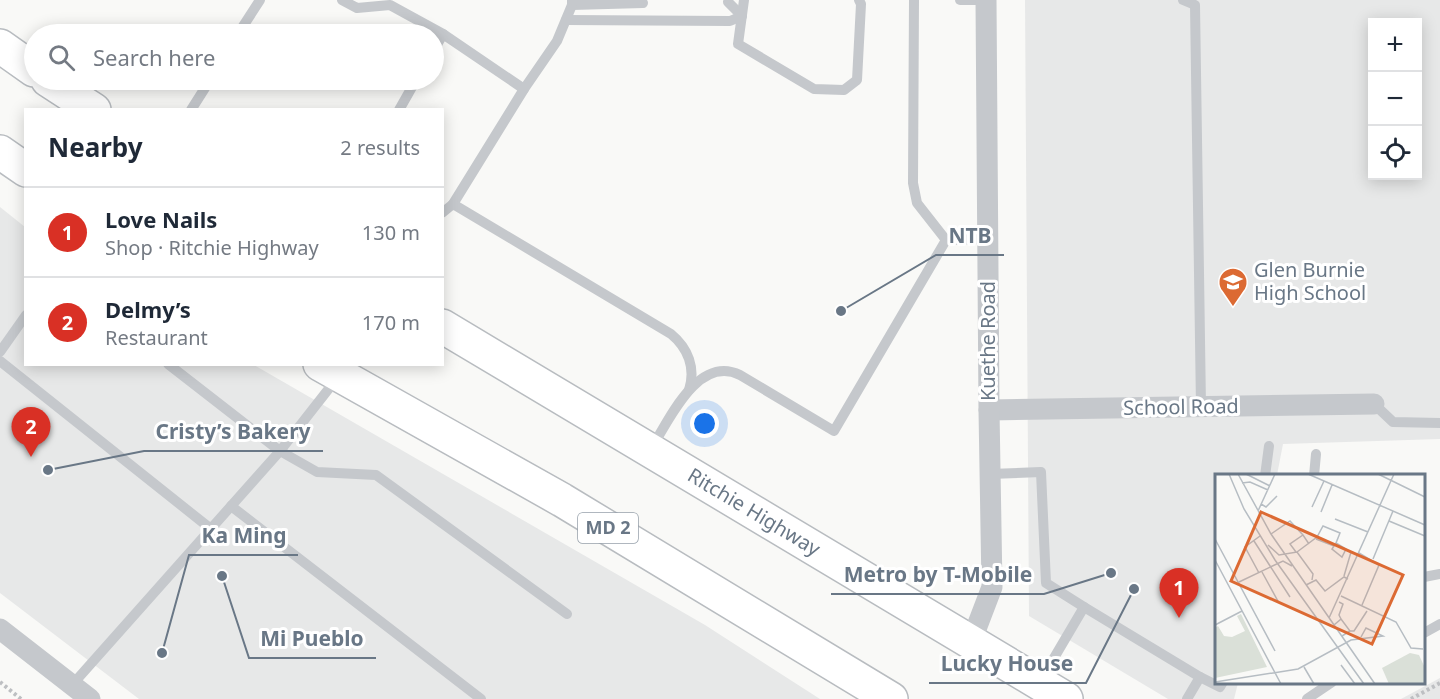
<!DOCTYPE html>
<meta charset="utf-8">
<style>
:root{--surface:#fff;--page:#f2f2f3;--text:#1f2937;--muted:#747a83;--line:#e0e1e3;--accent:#d93025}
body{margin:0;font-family:"Noto Sans",sans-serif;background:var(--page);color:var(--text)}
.controls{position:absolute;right:18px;top:18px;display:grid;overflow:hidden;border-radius:0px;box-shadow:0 3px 15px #0003}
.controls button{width:54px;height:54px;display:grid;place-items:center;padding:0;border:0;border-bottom:2px solid var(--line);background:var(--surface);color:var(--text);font:30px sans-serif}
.you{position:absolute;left:705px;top:424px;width:21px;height:21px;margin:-15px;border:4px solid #fff;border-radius:50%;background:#1a73e8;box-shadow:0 0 0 9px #1a73e833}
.badge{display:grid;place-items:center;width:39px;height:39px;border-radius:50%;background:var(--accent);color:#fff;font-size:20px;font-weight:700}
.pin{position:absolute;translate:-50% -50px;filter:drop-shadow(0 2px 3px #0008)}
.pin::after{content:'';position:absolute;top:32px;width:21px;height:18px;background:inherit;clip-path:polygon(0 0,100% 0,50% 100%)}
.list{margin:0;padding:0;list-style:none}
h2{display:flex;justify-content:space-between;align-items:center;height:78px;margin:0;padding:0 24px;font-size:26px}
h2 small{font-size:20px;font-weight:400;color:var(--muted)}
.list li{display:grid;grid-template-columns:39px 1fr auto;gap:18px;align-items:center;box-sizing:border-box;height:90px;padding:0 24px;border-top:2px solid var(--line)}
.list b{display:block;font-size:22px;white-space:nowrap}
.list p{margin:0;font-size:20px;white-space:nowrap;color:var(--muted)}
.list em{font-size:20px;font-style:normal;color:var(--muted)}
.icon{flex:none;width:33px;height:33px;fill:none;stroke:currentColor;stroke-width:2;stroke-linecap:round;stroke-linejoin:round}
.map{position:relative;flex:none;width:1440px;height:699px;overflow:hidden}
.search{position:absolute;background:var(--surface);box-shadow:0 3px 15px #0003;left:24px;top:24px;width:420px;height:66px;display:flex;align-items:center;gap:15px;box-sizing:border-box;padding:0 21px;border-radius:33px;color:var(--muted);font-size:22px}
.panel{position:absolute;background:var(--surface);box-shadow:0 3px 15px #0003;left:24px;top:108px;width:420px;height:258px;border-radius:0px}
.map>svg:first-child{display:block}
.built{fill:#e7e8e8;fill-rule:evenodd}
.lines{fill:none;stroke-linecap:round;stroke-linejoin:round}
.primary-casing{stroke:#b8bcc0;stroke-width:36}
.path{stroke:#bdbfc2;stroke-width:4;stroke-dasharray:3 3;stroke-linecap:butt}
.service{stroke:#c5c8cc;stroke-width:10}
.minor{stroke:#c5c8cc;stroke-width:21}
.primary{stroke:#fff;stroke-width:33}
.labels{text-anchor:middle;stroke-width:6;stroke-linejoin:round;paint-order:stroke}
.shield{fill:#fff;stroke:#96a0aa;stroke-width:1.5}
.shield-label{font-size:18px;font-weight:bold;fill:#697786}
.poi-label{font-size:20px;fill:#697786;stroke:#fff;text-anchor:start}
.street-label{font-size:20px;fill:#697786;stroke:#fff}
.inset-road{fill:none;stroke:#b6bdc3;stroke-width:1.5}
.view{fill:#dc6a33;fill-opacity:0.15;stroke:#dc6a33;stroke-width:3}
.inset-edge{fill:none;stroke:#697786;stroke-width:3}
.leader{fill:none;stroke:#697786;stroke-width:2}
.callout-dot{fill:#697786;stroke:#fff;stroke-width:2}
.callout-label{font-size:21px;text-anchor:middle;font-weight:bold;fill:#697786;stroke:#fff;stroke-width:6;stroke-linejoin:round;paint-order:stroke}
</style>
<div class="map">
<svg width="1440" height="699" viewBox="0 0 1440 699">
<rect width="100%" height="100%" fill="#f9f9f7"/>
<g class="built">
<path d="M1025,0h415v439l-157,5 -6,31 -61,1v206l22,1 -4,16h-66l-139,-83zM1372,22h46v154h-46z"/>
<path d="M0,207l25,20 1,137 228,1 451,260 115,74h-681l-139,-106z"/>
<path d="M1440,678v21h-39z"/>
</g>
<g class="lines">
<g class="primary-casing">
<g id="primary">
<path d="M0,46l34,24"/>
<path d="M48,80l46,30"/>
<path d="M0,152l26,18"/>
<path d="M442,326l624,373"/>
<path d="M320,364l242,136 329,199"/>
</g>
</g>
<g class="path">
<path d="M0,682l21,17"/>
<path d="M1411,699l29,-16"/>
</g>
<g class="service">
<path d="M342,0l15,8 33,-3 53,29"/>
<path d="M744,0l-6,44 76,45 30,1 13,-10 4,-76 -2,-4"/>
<path d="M914,0l-1,183 4,20 29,37"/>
<path d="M960,0h26"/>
<path d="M1183,0l12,5 6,402"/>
<path d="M572,5l71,-2"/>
<path d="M566,20l164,1 12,-5 -14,-14"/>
<path d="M238,34l22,-34"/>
<path d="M434,50l9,-16 81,55"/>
<path d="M191,110l19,-30"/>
<path d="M399,110l17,-30"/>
<path d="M453,204l71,-115 33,-48 15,-36v-5"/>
<path d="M442,213l11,-9 218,130c17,14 25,34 18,56"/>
<path d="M0,352l26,-37"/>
<path d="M0,361l211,168"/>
<path d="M168,364l112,87 37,21 59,3 191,139"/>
<path d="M1374,404l19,18 47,1"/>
<path d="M651,449c18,-29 47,-95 89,-74l94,56 112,-191 42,-1"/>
<path d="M990,474l51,-2 5,111 38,24 -43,73"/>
<path d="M1265,476l4,-30"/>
<path d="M1314,476l2,-22"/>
<path d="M231,506l250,193"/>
<path d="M1424,577l16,-3"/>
<path d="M1084,607l116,70 -13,22"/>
<path d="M1424,633l16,-9"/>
<path d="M1200,677l20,10 3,-5"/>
<path d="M72,685l208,-234 58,-74"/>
<path d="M1307,699l25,-17"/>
</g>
<g class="minor">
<path d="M989,410l385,-6"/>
<path d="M0,629l90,70"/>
<path d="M971,642l21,-55 -3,-177 -3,-410"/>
</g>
<use href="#primary" class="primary"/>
</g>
<defs>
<g id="school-pin" transform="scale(1.5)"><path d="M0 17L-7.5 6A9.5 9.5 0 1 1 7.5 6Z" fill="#dc6a33" stroke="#fff"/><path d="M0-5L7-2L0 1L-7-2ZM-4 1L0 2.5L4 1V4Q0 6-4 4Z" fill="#fff"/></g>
</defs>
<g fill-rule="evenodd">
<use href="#school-pin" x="1233" y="282"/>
</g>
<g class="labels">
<rect class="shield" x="578" y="513" width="60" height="30" rx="4.5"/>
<g class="shield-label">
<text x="608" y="534">MD 2</text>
</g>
<g class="poi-label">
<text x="1254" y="277">Glen Burnie<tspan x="1254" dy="23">High School</tspan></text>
</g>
<g class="street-label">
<text transform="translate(988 341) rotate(-90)" y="7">Kuethe Road</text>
<text transform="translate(1181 407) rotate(-1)" y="7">School Road</text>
<text transform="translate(754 512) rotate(31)" y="7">Ritchie Highway</text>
</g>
</g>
<g transform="translate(1215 474)">
<rect width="210" height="210" fill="#f9f9f7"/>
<path d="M26,140l26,53 -52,11v-50l3,-2 6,10 8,1 13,-6 -8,-15z" fill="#dae0d8"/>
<path d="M195,179l9,2 6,13v16h-36l-7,-16z" fill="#dae0d8"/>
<path class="inset-road" d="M14,0l15,35 31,51 89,124M23,0l33,60 104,150M31,0l24,12M93,0l117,51M163,0l47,23M27,9l8,-1 18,8M46,30l5,3 11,-11M97,33l12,-26M43,37l17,-37M106,38l11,-27M120,45l33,13M174,47l36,15M56,60l19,-13 13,14M0,65l60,112M101,65l18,7M39,67l36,56M53,71l11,10 18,-3 16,22 -1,6M81,78l-6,-8 13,-9 6,9M82,78l20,-15 6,-11 17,7 -4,10 10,6 -4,8 -10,-8 4,-6M144,79l20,12 -17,40M158,85l20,-48M0,86l66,124M47,98l17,31M44,99l-14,-26 15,-11M129,102l7,-24 7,3M24,108l44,-21 9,5M91,111l10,-5 9,11 19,-14 4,2M126,122l55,26 15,26 12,1M114,144l65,-144M126,145l9,12 -8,5M0,151l27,-14M119,151l7,-6 -2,-4 4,-11 -4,-2M135,157h4l13,-20M126,191l14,19M89,193l10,17M0,208l83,-13 53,-29 32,-4 -17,-8 -5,9"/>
<path class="view" d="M46,38l142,63 -31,69 -141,-63z"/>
<rect width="210" height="210" class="inset-edge"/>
</g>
<path class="leader" d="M841 311L936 255H1004M48 470L144 451H323M162 653L189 555H298M1111 573L1044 594H831M222 576L249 658H376M1134 589L1086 683H929"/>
<g class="callout-dot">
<circle cx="841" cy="311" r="6"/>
<circle cx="48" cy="470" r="6"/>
<circle cx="162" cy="653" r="6"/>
<circle cx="1111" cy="573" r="6"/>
<circle cx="222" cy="576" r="6"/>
<circle cx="1134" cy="589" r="6"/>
</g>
<g class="callout-label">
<text x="970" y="243">NTB</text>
<text x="233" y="439">Cristy’s Bakery</text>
<text x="244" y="543">Ka Ming</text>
<text x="938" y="582">Metro by T-Mobile</text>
<text x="312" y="646">Mi Pueblo</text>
<text x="1007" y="671">Lucky House</text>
</g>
</svg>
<div class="controls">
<button>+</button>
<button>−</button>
<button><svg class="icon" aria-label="locate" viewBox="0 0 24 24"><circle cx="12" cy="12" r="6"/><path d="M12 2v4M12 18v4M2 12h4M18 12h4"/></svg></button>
</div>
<div class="you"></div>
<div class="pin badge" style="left:1179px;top:618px">1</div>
<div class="pin badge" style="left:31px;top:457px">2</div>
<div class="search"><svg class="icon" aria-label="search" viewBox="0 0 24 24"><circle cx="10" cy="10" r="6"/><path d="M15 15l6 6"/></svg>Search here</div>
<section class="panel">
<h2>Nearby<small>2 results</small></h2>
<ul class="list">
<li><span class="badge">1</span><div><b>Love Nails</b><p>Shop · Ritchie Highway</p></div><em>130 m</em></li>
<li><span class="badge">2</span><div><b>Delmy’s</b><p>Restaurant</p></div><em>170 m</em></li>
</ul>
</section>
</div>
